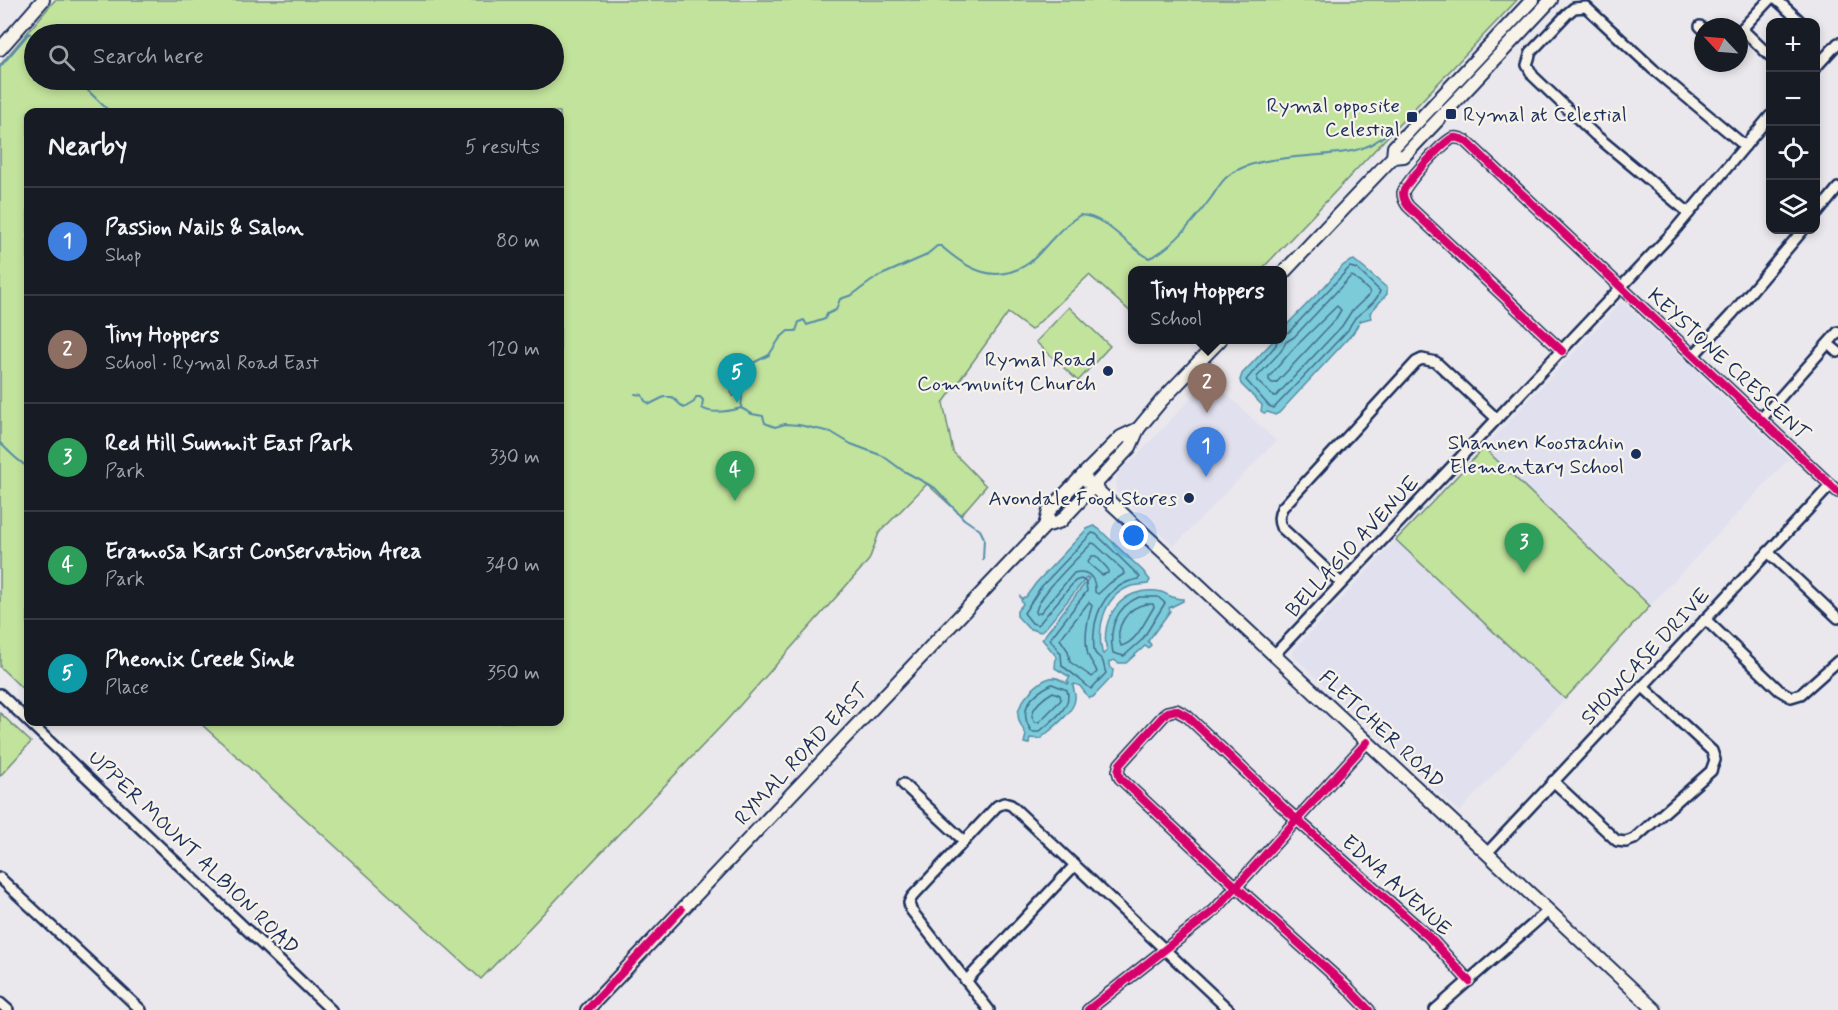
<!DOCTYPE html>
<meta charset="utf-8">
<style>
:root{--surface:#171b24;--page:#242831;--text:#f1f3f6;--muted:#9ea1a6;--line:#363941;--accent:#919bb2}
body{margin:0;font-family:Mynerve,sans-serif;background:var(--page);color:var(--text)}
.controls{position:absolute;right:18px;top:18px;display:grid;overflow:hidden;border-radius:12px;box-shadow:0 3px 9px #0003}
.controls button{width:54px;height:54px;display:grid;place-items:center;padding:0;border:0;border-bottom:2px solid var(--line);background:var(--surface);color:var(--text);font:30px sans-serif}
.compass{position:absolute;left:1694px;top:18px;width:54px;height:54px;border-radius:50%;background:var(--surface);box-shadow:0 3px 9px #0003;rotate:296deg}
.you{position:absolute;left:1134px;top:536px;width:21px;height:21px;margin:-15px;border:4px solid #fff;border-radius:50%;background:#1a73e8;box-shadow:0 0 0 9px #1a73e833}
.badge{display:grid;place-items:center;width:39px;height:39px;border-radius:50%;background:var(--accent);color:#fff;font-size:20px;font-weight:700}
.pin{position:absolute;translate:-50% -50px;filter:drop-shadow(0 2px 3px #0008)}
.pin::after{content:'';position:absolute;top:32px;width:21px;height:18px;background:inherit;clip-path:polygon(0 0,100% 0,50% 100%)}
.popup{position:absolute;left:1128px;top:266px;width:159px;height:78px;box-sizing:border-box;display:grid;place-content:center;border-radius:12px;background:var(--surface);filter:drop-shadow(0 2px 4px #0005);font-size:20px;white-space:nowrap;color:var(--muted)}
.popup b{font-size:22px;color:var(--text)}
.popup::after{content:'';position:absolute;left:50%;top:100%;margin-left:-12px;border:12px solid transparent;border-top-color:var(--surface)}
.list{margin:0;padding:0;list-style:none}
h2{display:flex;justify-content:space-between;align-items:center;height:78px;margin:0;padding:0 24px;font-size:26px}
h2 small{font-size:20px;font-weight:400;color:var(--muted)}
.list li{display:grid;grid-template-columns:39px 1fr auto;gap:18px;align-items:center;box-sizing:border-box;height:108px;padding:0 24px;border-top:2px solid var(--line)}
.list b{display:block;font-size:22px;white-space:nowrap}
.list p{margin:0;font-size:20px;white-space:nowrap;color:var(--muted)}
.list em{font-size:20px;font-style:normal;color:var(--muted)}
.icon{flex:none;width:33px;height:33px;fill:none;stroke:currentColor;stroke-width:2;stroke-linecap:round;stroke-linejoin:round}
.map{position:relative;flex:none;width:1838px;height:1010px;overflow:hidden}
.search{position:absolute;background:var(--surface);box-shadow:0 3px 9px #0003;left:24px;top:24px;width:540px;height:66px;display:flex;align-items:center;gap:15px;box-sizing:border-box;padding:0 21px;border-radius:33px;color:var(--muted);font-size:22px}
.panel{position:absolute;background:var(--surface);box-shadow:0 3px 9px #0003;left:24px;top:108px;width:540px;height:618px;border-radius:12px}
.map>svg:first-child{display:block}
.built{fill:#e1e0ef}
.green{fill:#c2e39c;stroke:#6e897d;stroke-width:1.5;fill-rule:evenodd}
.water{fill:#7ccbd9;stroke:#558da8;stroke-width:1.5}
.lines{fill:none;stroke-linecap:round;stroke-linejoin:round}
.shore{stroke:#426d8f;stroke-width:1.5}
.stream{stroke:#558da8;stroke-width:2}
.street-casing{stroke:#1b2f5e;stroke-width:14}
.secondary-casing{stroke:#1b2f5e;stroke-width:16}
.street{stroke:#f7f3e8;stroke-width:9}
.secondary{stroke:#f7f3e8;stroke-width:12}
.cycleway-casing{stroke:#f7f3e8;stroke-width:11}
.cycleway{stroke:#d6006c;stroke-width:8}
.poi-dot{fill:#1b2f5e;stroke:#f7f3e8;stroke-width:2}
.labels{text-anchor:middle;stroke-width:4.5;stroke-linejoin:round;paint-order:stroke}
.poi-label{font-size:21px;fill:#1b2f5e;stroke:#f7f3e8;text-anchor:end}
.street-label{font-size:21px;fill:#1b2f5e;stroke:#f7f3e8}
</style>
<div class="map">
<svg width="1838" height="1010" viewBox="0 0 1838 1010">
<rect width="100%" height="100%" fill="#eae8ec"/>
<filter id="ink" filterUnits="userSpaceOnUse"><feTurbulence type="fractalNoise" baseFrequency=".0167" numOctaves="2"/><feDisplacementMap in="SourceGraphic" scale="12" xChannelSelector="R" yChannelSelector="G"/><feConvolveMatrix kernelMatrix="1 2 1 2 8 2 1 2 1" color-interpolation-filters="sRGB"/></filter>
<g filter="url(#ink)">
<g class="built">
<path d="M1621,302l4,2 55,51 6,4 14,12 3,7 86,81 -139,147 -166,-158z"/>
<path d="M1210,378l66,63 -102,105 -58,-55 1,-15 7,-10 8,-5z"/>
<path d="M1396,540l169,159 -106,113 -167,-157 2,-5z"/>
</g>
<g class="green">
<path d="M55,0h1462l-256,270h-129v43l-43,-38 -58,55 -23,-17 -65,90 10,49 33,34 -25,29 -34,-31 -48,49 -10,27 -143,161 -245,258 -282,-257h361v-610h-532v575l-3,4 -25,-24v-602zM34,34h520v46h-520z"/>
<path d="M1069,307l41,39 -32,35 -42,-39z"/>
<path d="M1484,448l166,158 -85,93 -169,-159z"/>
<path d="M0,713l31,29 -31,34z"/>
</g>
<g class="water">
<path d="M1354,260l33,28v6l-17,19 1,5 -11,3 -7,12 -74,80 -4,2 -7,-3 -4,1 -3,-2 1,-6 -21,-21 -1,-4 2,-6 32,-34h8v-10c13,-14 27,-28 40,-41 11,-10 17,-25 32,-29z"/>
<path d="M1094,526l5,3 44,42 7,9 -2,4c-6,1 -14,1 -19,3 -26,10 -32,42 -27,65l1,2 4,-3c-8,-33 15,-64 50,-60 11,1 12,8 26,8v2l-14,7 1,3 -22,30 3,4 -3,3 -3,-2 -19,17h-7l-5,-3 -5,2v3l4,5 -1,7 -19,20 -4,1 -9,-12 -5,-2 -2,1c0,4 3,10 2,14 -1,14 -25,31 -35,40l-10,-1 -1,6 -5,-1 2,-8c-3,-7 -9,-14 -8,-22 2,-13 20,-32 32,-35 7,-2 13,3 18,6l1,-1 -2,-2 3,-4 -15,-9 1,-12 -14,-17 47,-61 -2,-1 -39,48 -8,7 -12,-4 -11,-12v-5l6,-7 -2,-4 3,-3h2l10,-14 51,-54z"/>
</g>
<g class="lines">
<g class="shore">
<path d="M1351,276l3,1 15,14 1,3 -19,18 -9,14 -66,70h-3l-16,-15v-4l24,-26 5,-9 8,-5z"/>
<path d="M1337,306l4,4 -6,10 -59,63h-4l-3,-3v-3l24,-28z"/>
<path d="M1277,340l-1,5 -30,35 23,26 5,2 74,-78c2,-4 5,-10 8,-13 9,-8 21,-15 24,-26l-23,-22 -7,-2 -61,65 -7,2"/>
<path d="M1092,533l4,1 44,43 -2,2c-25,5 -38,22 -43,45 -1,10 -3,20 0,29 2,3 5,4 7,7 2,2 2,9 4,13l-15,16c-10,-8 -18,-16 -29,-23l-1,-12 -11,-15 37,-48 -1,-9 -5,-3 -6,2 -37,44 -6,-2 -8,-10 17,-26z"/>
<path d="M1092,543l3,1 28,26 1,4 -14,9 -12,11 -3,-2c1,-14 -7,-23 -21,-19l-34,40 -4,1c-2,-16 44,-58 56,-71z"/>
<path d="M1092,556h4l12,13v4l-6,2 -13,-11 -1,-3z"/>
<path d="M1139,597h19l7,6 -23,37 -18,16 -11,-3c-5,-24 3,-46 26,-56z"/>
<path d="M1089,602l3,4c-5,15 -8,33 -4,49 2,6 7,10 9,17l-5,5 -22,-15 -2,-11 -8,-12z"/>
<path d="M1147,604h6l1,3c-9,14 -17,35 -33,39 -8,-18 7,-40 26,-42z"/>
<path d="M1052,684l15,6c6,18 -16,31 -28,42h-7c-15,-22 -2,-37 20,-48z"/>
<path d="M1053,692l7,3 1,5 -22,22h-4l-3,-6c1,-10 12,-19 21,-24z"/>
</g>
<g class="stream">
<path d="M0,67l29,-34 5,4"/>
<path d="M77,80l33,32"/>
<path d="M635,394l7,1 3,6 5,3 14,-7h8l12,11 10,-6 2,-5h4l3,3 -1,8c10,7 28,3 39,0l11,6 11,2 2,7 10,4 10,-3 14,1 32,7 20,12 32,12 19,14 33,18 29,31 16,11 4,8 -1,22"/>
<path d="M741,408l1,-12 -3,-1 -7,1 -1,-5 14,-18 4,-8 20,-10 11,-17 8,-7h8l3,-9 5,-2 3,5 18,-6 2,-5 9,-4 4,-11 12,-4 25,-18 48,-21 12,-10h4c26,23 54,40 88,17 9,-7 17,-18 26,-27 7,-8 16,-15 25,-21 27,1 46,31 69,43 22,-8 48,-41 62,-60 5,-7 10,-17 17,-22 27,-22 90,-18 124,-25 21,-4 27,-13 44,-23"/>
<path d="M0,443c11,10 16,17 28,24"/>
<path d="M1020,596l2,3"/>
</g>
<g class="street-casing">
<g id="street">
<path d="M1777,0l24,22"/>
<path d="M1700,26l3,3"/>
<path d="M1742,29l28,27"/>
<path d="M1739,32l30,-32"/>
<path d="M1816,67l22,-24"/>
<path d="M1689,213l-95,-79 -61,-58 -6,-11 4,-13 37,-39 6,-5 12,-1 68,63 91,76"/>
<path d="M1816,215l22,-27"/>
<path d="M1828,344l10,8"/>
<path d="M1562,351l-154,-145c-3,-4 -5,-8 -5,-13 1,-9 42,-53 50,-55 5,-1 9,1 13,3l372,351"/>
<path d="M1693,356l39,-42 71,-84"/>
<path d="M1761,419l77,-87"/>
<path d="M1768,552l70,66"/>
<path d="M1341,583l-60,-56c-3,-7 -2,-12 1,-19l134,-146 6,-3 14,3 61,57"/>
<path d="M1705,619l74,71 12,7 10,-3 37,-33"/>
<path d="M1274,655l400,-424 96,-115"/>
<path d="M0,694l28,27"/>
<path d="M29,722l302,288"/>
<path d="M1553,781l64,60 9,1 8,-3 77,-68 4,-11 -3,-9 -70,-65"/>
<path d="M903,784l61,57"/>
<path d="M1487,853l344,-368"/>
<path d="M0,878l141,132"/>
<path d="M966,981l109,-116"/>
<path d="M0,1003l8,7"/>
<path d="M989,1010l-78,-100 -2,-7 3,-6 85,-91 7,-3 7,2 218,205"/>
<path d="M1088,1010l127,-100 152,-168"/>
<path d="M1369,1010l-21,-22 -119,-108 -109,-102 -2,-7 2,-7 47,-52 9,-2 11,6 99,94 143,127 40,44"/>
<path d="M1435,1010l113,-99"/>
</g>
</g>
<g class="secondary-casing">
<g id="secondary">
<path d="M0,49l43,-49"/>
<path d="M1393,157l11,-1 147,-156"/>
<path d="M1282,274l111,-117 1,-10 138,-147"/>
<path d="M1082,476l573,534"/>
<path d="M1045,526l4,-15 33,-35 39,-39 17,-8"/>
<path d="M587,1010l458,-484 16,-5 69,-74 8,-18 24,-29 58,-60"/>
</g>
</g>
<use href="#street" class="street"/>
<use href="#secondary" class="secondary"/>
<g class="cycleway-casing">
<g id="cycleway">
<path d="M1562,351l-154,-145c-3,-4 -5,-8 -5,-13 1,-9 42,-53 50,-55 5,-1 9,1 13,3l372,351"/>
<path d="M587,1010l94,-100"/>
<path d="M1088,1010l127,-100 152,-168"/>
<path d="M1369,1010l-21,-22 -119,-108 -109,-102 -2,-7 2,-7 47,-52 9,-2 11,6 99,94 143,127 40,44"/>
</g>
</g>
<use href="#cycleway" class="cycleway"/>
</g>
</g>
<g class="poi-dot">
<rect x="1445" y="108" width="12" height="12" rx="3"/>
<rect x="1406" y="111" width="12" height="12" rx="3"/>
<circle cx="1108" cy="371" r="6"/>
<circle cx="1636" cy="454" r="6"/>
<circle cx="1189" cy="498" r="6"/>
</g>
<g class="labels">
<g class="poi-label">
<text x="1400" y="112">Rymal opposite<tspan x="1400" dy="24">Celestial</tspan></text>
<text x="1463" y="121" text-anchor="start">Rymal at Celestial</text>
<text x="1096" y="366">Rymal Road<tspan x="1096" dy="24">Community Church</tspan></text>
<text x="1624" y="449">Shannen Koostachin<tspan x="1624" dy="24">Elementary School</tspan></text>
<text x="1177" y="505">Avondale Food Stores</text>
</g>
<g class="street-label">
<text transform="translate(1729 364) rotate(43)" y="7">KEYSTONE CRESCENT</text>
<text transform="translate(1352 546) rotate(-47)" y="7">BELLAGIO AVENUE</text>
<text transform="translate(1645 656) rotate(-47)" y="7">SHOWCASE DRIVE</text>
<text transform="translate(1382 729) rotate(43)" y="7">FLETCHER ROAD</text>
<text transform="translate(801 754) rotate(-47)" y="7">RYMAL ROAD EAST</text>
<text transform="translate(194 852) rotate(44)" y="7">UPPER MOUNT ALBION ROAD</text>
<text transform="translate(1397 885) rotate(42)" y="7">EDNA AVENUE</text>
</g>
</g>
</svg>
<div class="controls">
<button>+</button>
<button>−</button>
<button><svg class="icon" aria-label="locate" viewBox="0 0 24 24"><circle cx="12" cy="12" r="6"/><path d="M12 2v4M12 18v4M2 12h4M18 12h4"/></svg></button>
<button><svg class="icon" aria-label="layers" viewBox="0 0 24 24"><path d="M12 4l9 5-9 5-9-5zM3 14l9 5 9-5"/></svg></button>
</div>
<svg class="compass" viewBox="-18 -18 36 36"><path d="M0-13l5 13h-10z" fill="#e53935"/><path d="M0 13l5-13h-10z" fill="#9ea1a6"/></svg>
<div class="you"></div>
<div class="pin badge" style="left:1206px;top:477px;background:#3f7fe0">1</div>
<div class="pin badge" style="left:1207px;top:413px;background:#8d6e63">2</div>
<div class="popup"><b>Tiny Hoppers</b>School</div>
<div class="pin badge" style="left:1524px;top:573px;background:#2e9e5b">3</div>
<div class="pin badge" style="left:735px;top:501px;background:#2e9e5b">4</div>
<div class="pin badge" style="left:737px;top:403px;background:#0f9aa8">5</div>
<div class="search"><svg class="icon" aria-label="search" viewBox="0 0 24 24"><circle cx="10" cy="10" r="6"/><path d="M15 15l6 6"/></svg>Search here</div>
<section class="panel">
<h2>Nearby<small>5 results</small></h2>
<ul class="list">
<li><span class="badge" style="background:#3f7fe0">1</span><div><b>Passion Nails &amp; Salon</b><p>Shop</p></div><em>80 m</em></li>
<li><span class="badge" style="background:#8d6e63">2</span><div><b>Tiny Hoppers</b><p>School · Rymal Road East</p></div><em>120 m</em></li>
<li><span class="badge" style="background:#2e9e5b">3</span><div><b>Red Hill Summit East Park</b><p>Park</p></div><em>330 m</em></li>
<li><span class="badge" style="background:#2e9e5b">4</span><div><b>Eramosa Karst Conservation Area</b><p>Park</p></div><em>340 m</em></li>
<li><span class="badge" style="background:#0f9aa8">5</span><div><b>Pheonix Creek Sink</b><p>Place</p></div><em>350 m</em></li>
</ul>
</section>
</div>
